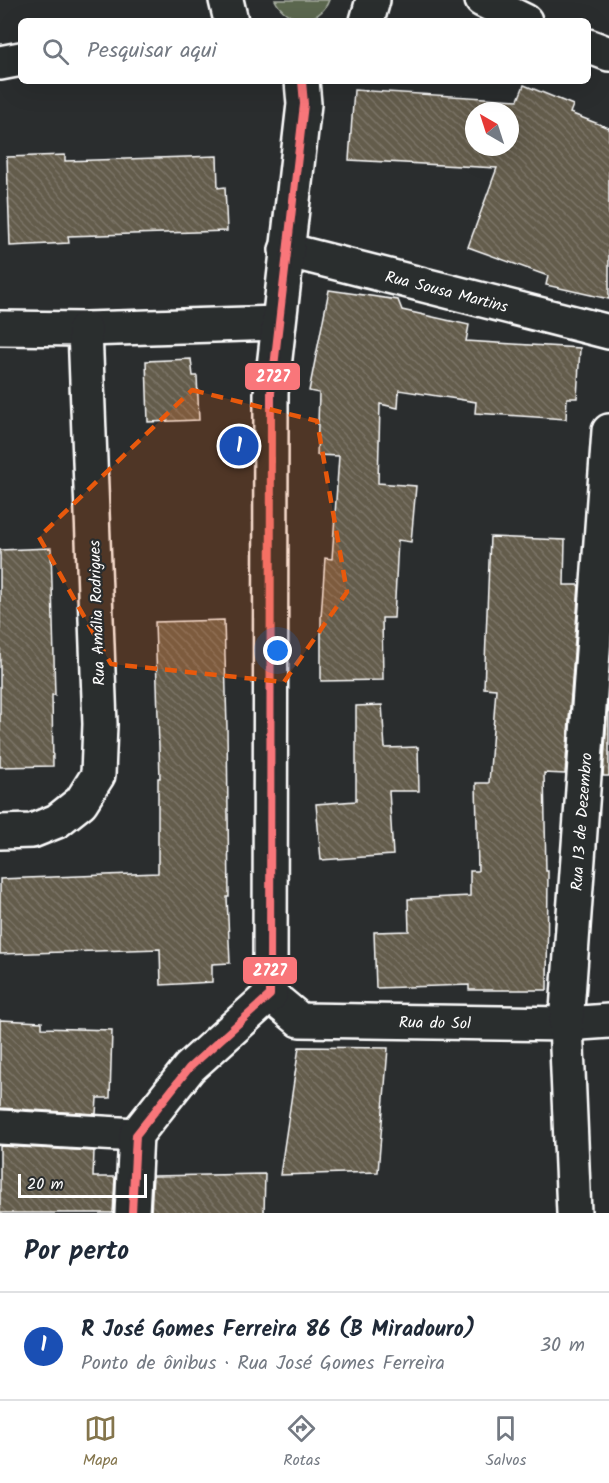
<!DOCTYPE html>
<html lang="pt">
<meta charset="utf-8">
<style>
:root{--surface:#fff;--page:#f2f2f3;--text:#1f2937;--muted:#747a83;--line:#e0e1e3;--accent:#84754c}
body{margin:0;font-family:Kalam,sans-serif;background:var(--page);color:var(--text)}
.compass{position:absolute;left:465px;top:102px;width:54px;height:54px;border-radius:50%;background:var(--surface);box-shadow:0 6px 24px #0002;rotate:321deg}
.scale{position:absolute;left:18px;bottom:15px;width:129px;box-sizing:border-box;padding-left:6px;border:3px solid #fff;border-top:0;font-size:16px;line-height:21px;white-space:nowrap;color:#fff;-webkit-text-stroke:4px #2a2d2e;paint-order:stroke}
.you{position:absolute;left:278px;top:651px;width:21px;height:21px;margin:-15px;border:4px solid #fff;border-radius:50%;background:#1a73e8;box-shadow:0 0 0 9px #1a73e833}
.badge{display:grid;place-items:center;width:39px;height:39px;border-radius:50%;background:var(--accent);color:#fff;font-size:20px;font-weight:700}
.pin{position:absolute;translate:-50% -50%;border:3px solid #fff;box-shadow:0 2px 6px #0006}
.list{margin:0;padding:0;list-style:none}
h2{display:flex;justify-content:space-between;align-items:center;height:78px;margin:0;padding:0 24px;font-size:26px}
h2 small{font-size:20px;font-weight:400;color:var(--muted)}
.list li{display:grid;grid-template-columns:39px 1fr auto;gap:18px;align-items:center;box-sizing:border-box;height:108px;padding:0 24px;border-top:2px solid var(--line)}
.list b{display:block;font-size:22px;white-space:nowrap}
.list p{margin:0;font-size:20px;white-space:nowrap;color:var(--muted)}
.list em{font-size:20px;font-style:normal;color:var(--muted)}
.icon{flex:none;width:33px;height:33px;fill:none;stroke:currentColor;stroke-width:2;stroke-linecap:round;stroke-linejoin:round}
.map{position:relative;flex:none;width:609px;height:1213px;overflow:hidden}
.search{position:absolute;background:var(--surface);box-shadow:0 6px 24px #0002;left:18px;right:18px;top:18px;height:66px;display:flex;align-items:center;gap:15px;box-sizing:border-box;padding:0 21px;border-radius:9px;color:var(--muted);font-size:22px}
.sheet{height:186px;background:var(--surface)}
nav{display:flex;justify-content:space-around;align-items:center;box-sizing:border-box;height:84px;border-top:2px solid var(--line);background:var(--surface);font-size:16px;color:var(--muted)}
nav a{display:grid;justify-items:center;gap:3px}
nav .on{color:var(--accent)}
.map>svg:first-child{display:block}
.grass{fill:#5b674f;stroke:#adb3a7;stroke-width:1.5}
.building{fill:url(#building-back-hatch);stroke:#fff;stroke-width:1.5;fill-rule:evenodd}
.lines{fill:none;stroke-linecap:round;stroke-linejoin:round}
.street-casing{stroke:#fff;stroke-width:38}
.secondary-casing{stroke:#fff;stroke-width:38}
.street{stroke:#2a2d2e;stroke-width:33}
.secondary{stroke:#2a2d2e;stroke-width:33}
.bus-1-casing{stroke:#2a2d2e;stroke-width:12}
.bus-1{stroke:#f9767a;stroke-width:8}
.marked{fill:#e8590c;fill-opacity:0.2;stroke:#e8590c;stroke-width:4.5;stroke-dasharray:12 8;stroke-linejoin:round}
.labels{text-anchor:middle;stroke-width:4.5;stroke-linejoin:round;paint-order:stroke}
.street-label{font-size:16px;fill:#fff;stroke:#2a2d2e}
.line-badge{stroke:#2a2d2e;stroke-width:2}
.badge-label{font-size:16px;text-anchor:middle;font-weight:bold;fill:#fff}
</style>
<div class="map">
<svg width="609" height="1213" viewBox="0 0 609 1213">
<defs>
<pattern id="building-back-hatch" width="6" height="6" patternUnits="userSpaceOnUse" patternTransform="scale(1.5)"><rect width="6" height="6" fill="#645c4c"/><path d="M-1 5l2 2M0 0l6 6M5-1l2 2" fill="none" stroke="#7b7467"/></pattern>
</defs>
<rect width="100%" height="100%" fill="#2a2d2e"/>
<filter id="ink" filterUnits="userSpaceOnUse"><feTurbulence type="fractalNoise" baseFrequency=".0167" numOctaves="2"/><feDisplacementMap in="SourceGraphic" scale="12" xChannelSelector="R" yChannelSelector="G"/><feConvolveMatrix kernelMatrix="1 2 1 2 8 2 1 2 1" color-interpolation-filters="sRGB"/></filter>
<g filter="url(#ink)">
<path class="grass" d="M275,0h54c-10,27 -43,23 -54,0z"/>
<g class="building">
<path d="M524,85l49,20 -3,8 39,15v171l-63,-14 2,-9 -80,-29 29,-79 -148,-8 5,-70 164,10zM474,111h36v36h-36z"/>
<path d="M65,155v6l152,-5 1,32 7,-1 2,44 -159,5 1,7 -59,3 -3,-89z"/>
<path d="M329,290l69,10 4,10 67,15 -3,16 114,7 -3,50h-10l-1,21 -91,-6 1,-11 -77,-12 -1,18 -18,-4 -2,79 38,3 -5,56 -13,-2 -4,78h-12l1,62 -62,1v-63l4,-60 7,1 7,-103 -22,-1 2,-62 -10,-2z"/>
<path d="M191,359l2,17h4l2,44 -51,2 -2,-61z"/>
<path d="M490,537l75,3 -1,45h15l-14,189 -21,-1 2,98h2l-1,119h-78v-5l-93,3 -2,-56 35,-1 -1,-32 62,-3v-25h8l-2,-88h13l7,-94 -12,-1z"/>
<path d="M51,548l4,147h-3l1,71 -53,1v-217z"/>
<path d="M224,620l3,108 2,169h-2l3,66 -18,1v18l-51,3 -1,-36 -160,5v-75l158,-6v-95h2l-5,-156z"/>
<path d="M609,690v86h-6z"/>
<path d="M382,705l3,43 33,-1 1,44h-30l4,64 -72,5 -5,-56 40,-3v-95z"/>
<path d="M0,1020l42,2v6l70,2 -2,68h-13l-1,16 -96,-6z"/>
<path d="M299,1047l89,1 -10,124 -98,3z"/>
<path d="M0,1146l94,5 -1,26h22l-2,36h-113z"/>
<path d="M265,1174l-1,39h-113l2,-37z"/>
</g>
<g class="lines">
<g class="street-casing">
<g id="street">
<path id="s1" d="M286,250l323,82"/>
<path d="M0,328l85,1 193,-6"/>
<path d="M0,832l32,-1 25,-10 24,-19 17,-27 2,-51 -15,-395"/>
<path id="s2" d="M270,995l30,25 266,4 43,-3"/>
<path d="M0,1127l136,8"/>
<path d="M132,1213l4,-78 53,-67 81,-73 1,-602 33,-289 -2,-23"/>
<path id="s3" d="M574,1213l-8,-189 43,-593"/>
</g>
</g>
<g class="secondary-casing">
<g id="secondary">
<path d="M226,0l5,21"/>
<path d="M482,0l43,21"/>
<path d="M367,21l6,-21"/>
<path d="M588,46l21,8"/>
<path d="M0,63l21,-4"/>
</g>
</g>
<use href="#street" class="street"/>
<use href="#secondary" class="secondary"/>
<g class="bus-1-casing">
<path id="bus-1" d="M132,1213l4,-78 53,-67 81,-73 1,-602 33,-289 -2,-23"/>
</g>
<use href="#bus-1" class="bus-1"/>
</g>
</g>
<path class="marked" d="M192,390l125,31 30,171 -63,90 -173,-18 -72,-127z"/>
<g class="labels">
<g class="street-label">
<text dy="6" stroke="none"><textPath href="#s1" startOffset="166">Rua Sousa Martins</textPath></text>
<text transform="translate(96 613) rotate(-92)" y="6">Rua Amália Rodrigues</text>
<text dy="6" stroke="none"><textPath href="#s3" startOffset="392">Rua 13 de Dezembro</textPath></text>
<text dy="6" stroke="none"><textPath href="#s2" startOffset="174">Rua do Sol</textPath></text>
</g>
</g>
<g class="line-badge">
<rect x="244" y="362" width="57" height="29" rx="6" fill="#f9767a"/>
<rect x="242" y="956" width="56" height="29" rx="6" fill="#f9767a"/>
</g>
<g class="badge-label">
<text x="273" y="382">2727</text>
<text x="270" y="976">2727</text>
</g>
</svg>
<svg class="compass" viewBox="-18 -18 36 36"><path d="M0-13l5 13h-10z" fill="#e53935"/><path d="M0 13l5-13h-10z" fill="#747a83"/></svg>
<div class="scale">20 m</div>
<div class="you"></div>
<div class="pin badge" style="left:239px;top:446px;background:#1a4fb4">1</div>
<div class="search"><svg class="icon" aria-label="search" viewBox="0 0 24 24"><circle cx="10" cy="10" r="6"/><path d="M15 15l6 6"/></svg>Pesquisar aqui</div>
</div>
<section class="sheet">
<h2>Por perto<small></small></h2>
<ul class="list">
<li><span class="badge" style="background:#1a4fb4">1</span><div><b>R José Gomes Ferreira 86 (B Miradouro)</b><p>Ponto de ônibus · Rua José Gomes Ferreira</p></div><em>30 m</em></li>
</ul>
</section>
<nav>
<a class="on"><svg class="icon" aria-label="map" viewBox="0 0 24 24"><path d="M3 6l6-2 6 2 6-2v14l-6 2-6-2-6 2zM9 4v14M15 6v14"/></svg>Mapa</a>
<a><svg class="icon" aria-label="directions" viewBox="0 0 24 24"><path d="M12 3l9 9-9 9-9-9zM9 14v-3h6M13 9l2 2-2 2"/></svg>Rotas</a>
<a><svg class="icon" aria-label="saved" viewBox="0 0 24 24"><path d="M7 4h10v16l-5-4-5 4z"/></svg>Salvos</a>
</nav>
